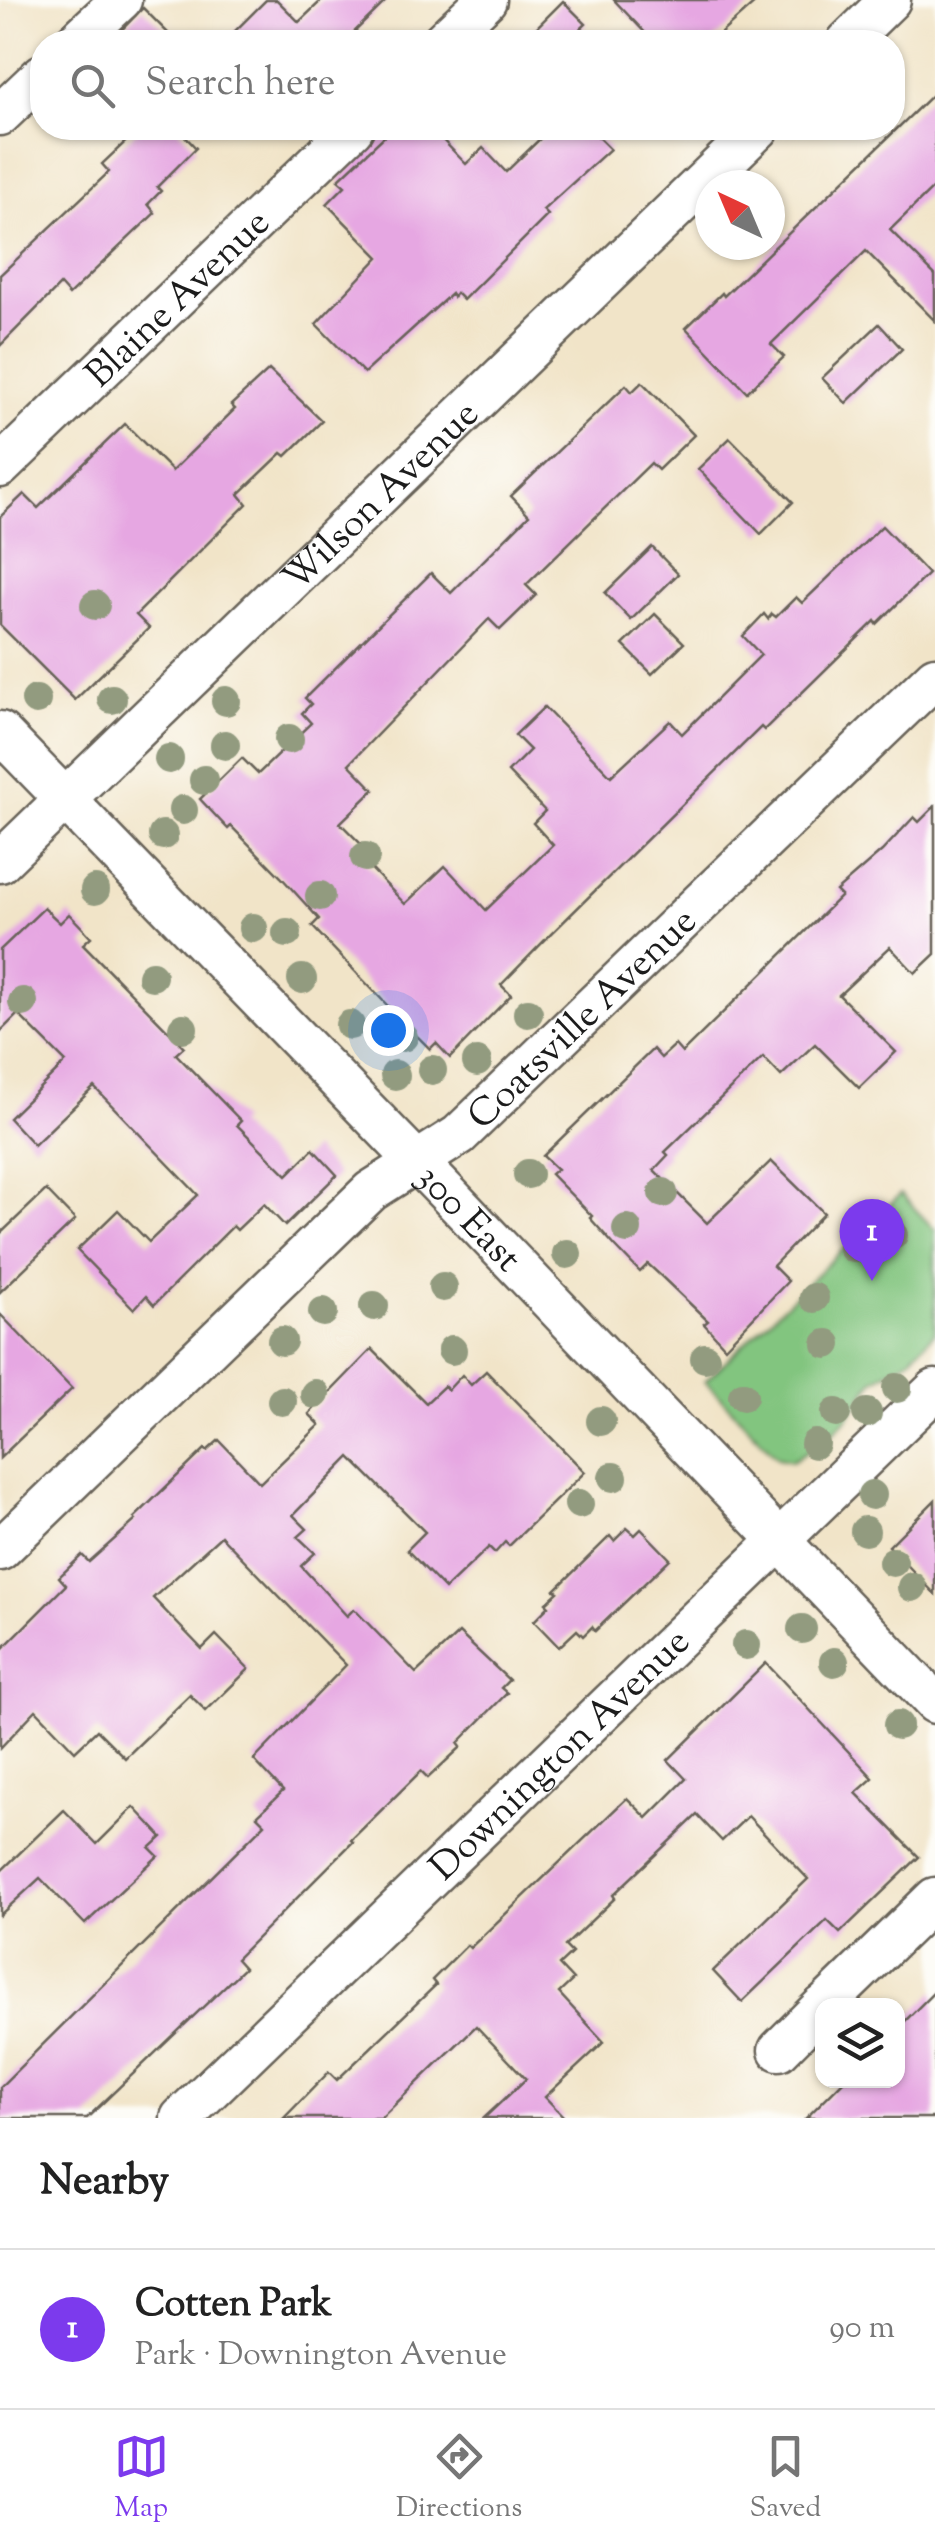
<!DOCTYPE html>
<meta charset="utf-8">
<style>
:root{--surface:#fff;--page:#f6f6f6;--text:#222;--muted:#767676;--line:#e0e0e0;--accent:#7c3aed}
body{margin:0;font-family:"Sorts Mill Goudy",serif;background:var(--page);color:var(--text)}
.controls{position:absolute;right:30px;bottom:30px;display:grid;overflow:hidden;border-radius:20px;box-shadow:0 2px 8px #0004}
.controls button{width:90px;height:90px;display:grid;place-items:center;padding:0;border:0;border-bottom:2px solid var(--line);background:var(--surface);color:var(--text);font:50px sans-serif}
.compass{position:absolute;left:695px;top:170px;width:90px;height:90px;border-radius:50%;background:var(--surface);box-shadow:0 2px 8px #0004;rotate:316deg}
.you{position:absolute;left:388px;top:1030px;width:35px;height:35px;margin:-25px;border:8px solid #fff;border-radius:50%;background:#1a73e8;box-shadow:0 0 0 15px #1a73e833}
.badge{display:grid;place-items:center;width:65px;height:65px;border-radius:50%;background:var(--accent);color:#fff;font-size:32px;font-weight:700}
.pin{position:absolute;translate:-50% -82px;filter:drop-shadow(0 2px 5px #0008)}
.pin::after{content:'';position:absolute;top:52px;width:35px;height:30px;background:inherit;clip-path:polygon(0 0,100% 0,50% 100%)}
.list{margin:0;padding:0;list-style:none}
h2{display:flex;justify-content:space-between;align-items:center;height:130px;margin:0;padding:0 40px;font-size:42px}
h2 small{font-size:32px;font-weight:400;color:var(--muted)}
.list li{display:grid;grid-template-columns:65px 1fr auto;gap:30px;align-items:center;box-sizing:border-box;height:160px;padding:0 40px;border-top:2px solid var(--line)}
.list b{display:block;font-size:38px;white-space:nowrap}
.list p{margin:0;font-size:32px;white-space:nowrap;color:var(--muted)}
.list em{font-size:32px;font-style:normal;color:var(--muted)}
.icon{flex:none;width:55px;height:55px;fill:none;stroke:currentColor;stroke-width:2;stroke-linecap:round;stroke-linejoin:round}
.map{position:relative;flex:none;width:935px;height:2118px;overflow:hidden}
.search{position:absolute;background:var(--surface);box-shadow:0 2px 8px #0004;left:30px;right:30px;top:30px;height:110px;display:flex;align-items:center;gap:25px;box-sizing:border-box;padding:0 35px;border-radius:40px;color:var(--muted);font-size:38px}
.sheet{height:290px;background:var(--surface)}
nav{display:flex;justify-content:space-around;align-items:center;box-sizing:border-box;height:140px;border-top:2px solid var(--line);background:var(--surface);font-size:28px;color:var(--muted)}
nav a{display:grid;justify-items:center;gap:5px}
nav .on{color:var(--accent)}
.map>svg:first-child{display:block}
.green{fill:#82c57f;stroke:#4f704e;stroke-width:2.5}
.building{fill:#e6a7e2}
.lines{fill:none;stroke-linecap:round;stroke-linejoin:round}
.minor-casing{stroke:#676258;stroke-width:45}
.minor{stroke:#fff;stroke-width:40}
.tree{fill:#929b7f}
.labels{text-anchor:middle;stroke-width:10;stroke-linejoin:round;paint-order:stroke}
.street-label{font-size:38px;fill:#1c1c1c;stroke:#fdfcf7}
</style>
<div class="map">
<svg width="935" height="2118" viewBox="0 0 935 2118">
<rect width="100%" height="100%" fill="#fdfcf7"/>
<filter id="ink" filterUnits="userSpaceOnUse"><feTurbulence type="fractalNoise" baseFrequency=".01" numOctaves="2"/><feDisplacementMap in="SourceGraphic" scale="20" xChannelSelector="R" yChannelSelector="G"/><feConvolveMatrix kernelMatrix="1 2 1 2 8 2 1 2 1" color-interpolation-filters="sRGB"/></filter>
<filter id="wash" filterUnits="userSpaceOnUse"><feTurbulence type="fractalNoise" baseFrequency=".0048" numOctaves="4" result="noise"/><feDisplacementMap in="SourceGraphic" scale="40" xChannelSelector="R" yChannelSelector="G"/><feGaussianBlur stdDeviation="2.25" result="paint"/><feColorMatrix in="noise" values="0 0 0 0 0 0 0 0 0 0 0 0 0 0 0 0 0 1.4 0 .05"/><feComposite in="paint" operator="in"/></filter>
<g filter="url(#wash)">
<rect width="100%" height="100%" fill="#f1e4c8"/>
<path class="green" d="M901,1194l34,36v102l-25,27 -36,21 -27,39 -20,20 -35,22 -14,-3 -73,-77z"/>
<g id="blocks">
<g class="building">
<path d="M266,0h11l22,22 23,-22h65l-43,42h-120z"/>
<path d="M614,0h144l-47,42h-57z"/>
<path d="M563,1l23,23 -19,18h-45z"/>
<path d="M143,8l34,34h-67z"/>
<path d="M935,92v94l-45,44 45,45v46l-69,-70 -95,93 13,13 -37,35 -61,-64 36,-35 2,3z"/>
<path d="M140,128h37l19,20 -39,39 4,4 -13,13 7,9 -86,82 -9,-10 -60,61v-71l109,-103 -7,-8z"/>
<path d="M393,128h38l35,36 17,-16 23,24 45,-44h38l21,21 -67,61 5,5 -85,85 -7,-7 -3,4 -2,-3 -87,79 -48,-49 63,-67 -52,-53 18,-18 -7,-6z"/>
<path d="M879,324l23,25 -56,54 -24,-25z"/>
<path d="M269,370l53,51 -36,35 -4,-3 -43,41 8,10 -111,111 13,13 -74,72 -75,-75v-108l24,-23 14,14 87,-84 47,47 63,-62 -4,-4z"/>
<path d="M642,382l52,53 -36,35 -7,-7 -125,122 10,10 -36,35 -11,-11 -140,145 25,26 -34,33 23,23 -7,7 49,51 40,-38 41,44 67,-65 -20,-22 12,-12 -37,-39 22,-22 -15,-15 29,-28 67,69 59,-55 12,13 79,-79 -18,-19 21,-22 4,5 4,-5 4,3 20,-20 6,6 80,-77 46,48 -51,50 -2,-3 -111,109 -3,-3 -217,214 -43,44 10,10 -61,63 -14,-15 -6,6 -24,-24 -94,-99 7,-7 -38,-42 -50,-51 -3,3 -28,-30 42,-41 16,16 53,-51 -9,-10 9,-9 -6,-6 126,-125 20,20 78,-78 -18,-19 115,-111 6,7z"/>
<path d="M730,438l63,64 -32,32 -63,-65z"/>
<path d="M652,547l26,27 -47,46 -26,-27z"/>
<path d="M655,614l29,29 -32,31 -29,-29z"/>
<path d="M935,806v148l-20,19 -25,-26 -51,48 57,57 -37,36 -44,-44 -34,32 -18,-19 -98,95 3,3 -14,15 53,53 64,-62 53,52 -51,53 15,15 -63,66 -21,-23 4,-3 -47,-45 -13,-12 -8,8 -25,-26 -25,-28 2,-2 -41,-42 6,-5 -14,-13 110,-107 8,9 14,-13 7,8 159,-157 -5,-5 46,-40 32,-34 5,5z"/>
<path d="M44,908l16,15 9,-9 22,23 -8,7 101,103 -8,7 65,67 -4,4 50,50 26,-26 24,26 -52,51 -21,-22 -27,26 -4,-4 -79,79 -8,-9 -12,13 -57,-59 41,-40 31,32 49,-47 -104,-108 -60,58 -25,-27 57,-56 -48,-48 -18,18v-82z"/>
<path d="M46,1190l29,30 -75,72v-58z"/>
<path d="M0,1314l72,75 -72,69z"/>
<path d="M372,1349l54,54 18,-17 4,4 14,-15 9,10 15,-14 99,101 -76,74 -4,-4 -10,11 -6,-6 -44,42 -38,-39 18,-18 -75,-75 -57,58 14,14 -9,8 17,16 -14,13 46,50 7,-7 62,64 43,-40 50,47 -8,8 6,5 -49,50 3,4 -33,31 -7,-7 -70,69 2,2 -117,117 8,9 -157,150h-87v-31l265,-263 -8,-8 26,-25 -29,-31 92,-95 -125,-129 -68,62 49,51 14,-14 33,34 -43,42 -16,-16 -65,63 -28,-28 -22,21 -39,-41 -36,38v-97l66,-66 -7,-8 23,-22 7,7 47,-42 -2,-2 71,-69 2,2 12,-11 41,43 60,-58 -11,-11z"/>
<path d="M935,1500v94l-46,-48z"/>
<path d="M627,1528l8,7 6,-6 29,30 -75,72 -3,-4 -9,9 -6,-6 -18,17 -25,-26 15,-15 -3,-3 12,-11 -3,-2 55,-54 4,5z"/>
<path d="M766,1663l107,115 -17,15 63,64 -79,76 -13,-13 -85,82 -29,-31 95,-92 -60,-63 -26,25 -25,-26 -84,80 2,3 -50,48 7,7 -13,12 14,15 -14,13 45,49 -59,55 20,21h-81l42,-39 -50,-53 -95,92h-97l45,-46 8,8 99,-95 -4,-5 35,-35 3,3 157,-150 20,20 39,-39 -18,-19z"/>
<path d="M134,1807l28,30 -12,11 8,8 -73,68 -45,-46 -40,37v-43l64,-62 33,34z"/>
<path d="M935,1991v127h-129l38,-38h54v-52z"/>
</g>
</g>
</g>
<g filter="url(#ink)">
<use href="#blocks" fill-opacity="0" stroke="#676258" stroke-width="2.5"/>
<g class="lines">
<g class="minor-casing">
<g id="minor">
<path d="M76,42l45,-42"/>
<path d="M442,42l44,-42"/>
<path d="M847,42l43,-42"/>
<path d="M0,115l42,-40"/>
<path id="s1" d="M0,467l353,-339"/>
<path id="s2" d="M0,732l447,461 488,510"/>
<path id="s3" d="M0,862l759,-734"/>
<path id="s4" d="M0,1550l371,-359 88,-56 476,-458"/>
<path d="M824,2006l111,-108"/>
<path d="M779,2050l43,-43"/>
<path id="s5" d="M181,2118l754,-728"/>
</g>
</g>
<use href="#minor" class="minor"/>
</g>
<g class="tree">
<circle cx="95" cy="605" r="15"/>
<circle cx="112" cy="699" r="15"/>
<circle cx="36" cy="700" r="15"/>
<circle cx="226" cy="701" r="15"/>
<circle cx="289" cy="739" r="15"/>
<circle cx="225" cy="745" r="15"/>
<circle cx="169" cy="759" r="15"/>
<circle cx="204" cy="780" r="15"/>
<circle cx="183" cy="810" r="15"/>
<circle cx="163" cy="835" r="15"/>
<circle cx="365" cy="857" r="15"/>
<circle cx="95" cy="890" r="15"/>
<circle cx="320" cy="896" r="15"/>
<circle cx="253" cy="928" r="15"/>
<circle cx="287" cy="933" r="15"/>
<circle cx="152" cy="976" r="15"/>
<circle cx="302" cy="979" r="15"/>
<circle cx="23" cy="1002" r="15"/>
<circle cx="528" cy="1013" r="15"/>
<circle cx="350" cy="1025" r="15"/>
<circle cx="183" cy="1028" r="15"/>
<circle cx="403" cy="1037" r="15"/>
<circle cx="477" cy="1062" r="15"/>
<circle cx="432" cy="1070" r="15"/>
<circle cx="395" cy="1075" r="15"/>
<circle cx="528" cy="1174" r="15"/>
<circle cx="663" cy="1193" r="15"/>
<circle cx="627" cy="1229" r="15"/>
<circle cx="893" cy="1235" r="15"/>
<circle cx="853" cy="1248" r="15"/>
<circle cx="567" cy="1254" r="15"/>
<circle cx="443" cy="1287" r="15"/>
<circle cx="814" cy="1298" r="15"/>
<circle cx="374" cy="1306" r="15"/>
<circle cx="323" cy="1312" r="15"/>
<circle cx="282" cy="1341" r="15"/>
<circle cx="827" cy="1344" r="15"/>
<circle cx="452" cy="1350" r="15"/>
<circle cx="705" cy="1358" r="15"/>
<circle cx="897" cy="1388" r="15"/>
<circle cx="315" cy="1394" r="15"/>
<circle cx="743" cy="1396" r="15"/>
<circle cx="282" cy="1401" r="15"/>
<circle cx="836" cy="1413" r="15"/>
<circle cx="867" cy="1413" r="15"/>
<circle cx="601" cy="1421" r="15"/>
<circle cx="815" cy="1444" r="15"/>
<circle cx="613" cy="1477" r="15"/>
<circle cx="872" cy="1495" r="15"/>
<circle cx="579" cy="1504" r="15"/>
<circle cx="865" cy="1531" r="15"/>
<circle cx="893" cy="1562" r="15"/>
<circle cx="912" cy="1587" r="15"/>
<circle cx="802" cy="1629" r="15"/>
<circle cx="746" cy="1645" r="15"/>
<circle cx="834" cy="1662" r="15"/>
<circle cx="898" cy="1725" r="15"/>
</g>
</g>
<g class="labels">
<g class="street-label">
<text dy="13" stroke="none"><textPath href="#s1" startOffset="245">Blaine Avenue</textPath></text>
<text dy="13" stroke="none"><textPath href="#s3" startOffset="528">Wilson Avenue</textPath></text>
<text dy="13" stroke="none"><textPath href="#s4" startOffset="790">Coatsville Avenue</textPath></text>
<text dy="13" stroke="none"><textPath href="#s2" startOffset="675">300 East</textPath></text>
<text dy="13" stroke="none"><textPath href="#s5" startOffset="525">Downington Avenue</textPath></text>
</g>
</g>
</svg>
<div class="controls">
<button><svg class="icon" aria-label="layers" viewBox="0 0 24 24"><path d="M12 4l9 5-9 5-9-5zM3 14l9 5 9-5"/></svg></button>
</div>
<svg class="compass" viewBox="-18 -18 36 36"><path d="M0-13l5 13h-10z" fill="#e53935"/><path d="M0 13l5-13h-10z" fill="#767676"/></svg>
<div class="you"></div>
<div class="pin badge" style="left:872px;top:1281px">1</div>
<div class="search"><svg class="icon" aria-label="search" viewBox="0 0 24 24"><circle cx="10" cy="10" r="6"/><path d="M15 15l6 6"/></svg>Search here</div>
</div>
<section class="sheet">
<h2>Nearby<small></small></h2>
<ul class="list">
<li><span class="badge">1</span><div><b>Cotten Park</b><p>Park · Downington Avenue</p></div><em>90 m</em></li>
</ul>
</section>
<nav>
<a class="on"><svg class="icon" aria-label="map" viewBox="0 0 24 24"><path d="M3 6l6-2 6 2 6-2v14l-6 2-6-2-6 2zM9 4v14M15 6v14"/></svg>Map</a>
<a><svg class="icon" aria-label="directions" viewBox="0 0 24 24"><path d="M12 3l9 9-9 9-9-9zM9 14v-3h6M13 9l2 2-2 2"/></svg>Directions</a>
<a><svg class="icon" aria-label="saved" viewBox="0 0 24 24"><path d="M7 4h10v16l-5-4-5 4z"/></svg>Saved</a>
</nav>
